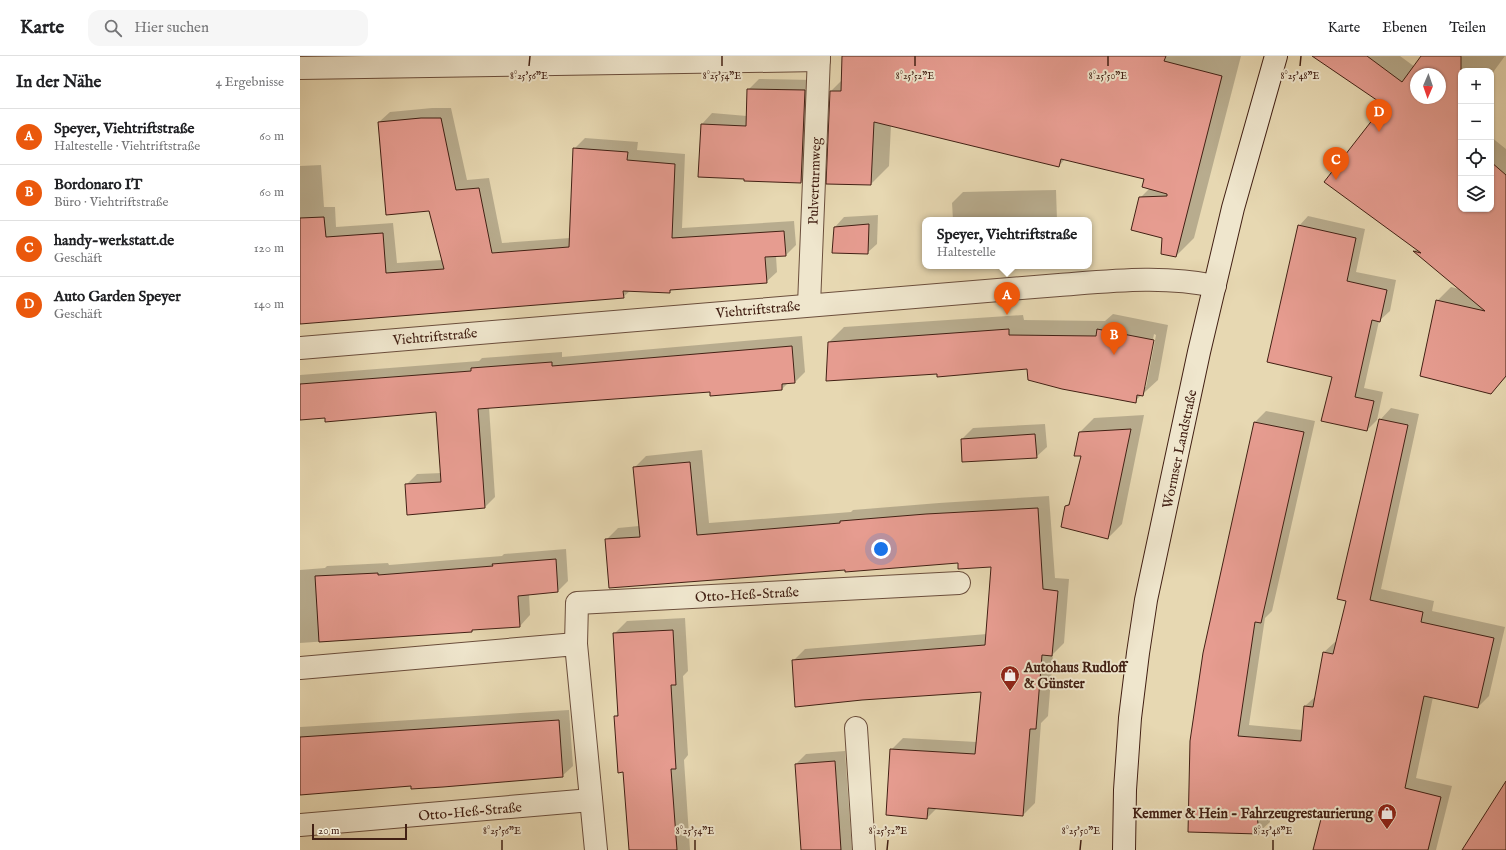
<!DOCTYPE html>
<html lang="de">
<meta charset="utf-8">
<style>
:root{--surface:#fff;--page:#f6f6f6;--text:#202124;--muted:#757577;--line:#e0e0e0;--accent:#ea580c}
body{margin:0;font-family:"IM FELL English",serif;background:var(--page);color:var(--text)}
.controls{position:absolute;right:12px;top:12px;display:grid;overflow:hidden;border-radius:8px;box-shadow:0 1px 3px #0004}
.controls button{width:36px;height:36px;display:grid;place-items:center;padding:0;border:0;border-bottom:1px solid var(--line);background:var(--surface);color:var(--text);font:20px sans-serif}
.compass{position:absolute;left:1110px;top:12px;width:36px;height:36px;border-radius:50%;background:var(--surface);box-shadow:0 1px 3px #0004;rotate:182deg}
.scale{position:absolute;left:12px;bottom:10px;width:95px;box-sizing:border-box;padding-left:4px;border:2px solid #422014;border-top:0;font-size:11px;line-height:14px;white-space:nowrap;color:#422014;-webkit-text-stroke:3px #efe6cd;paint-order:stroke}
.you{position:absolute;left:581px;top:493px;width:14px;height:14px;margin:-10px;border:3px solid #fff;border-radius:50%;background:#1a73e8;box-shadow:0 0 0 6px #1a73e833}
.badge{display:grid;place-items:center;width:26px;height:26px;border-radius:50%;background:var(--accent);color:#fff;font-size:13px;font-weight:700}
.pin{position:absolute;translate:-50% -33px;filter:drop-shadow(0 1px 2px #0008)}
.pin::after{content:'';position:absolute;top:21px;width:14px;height:12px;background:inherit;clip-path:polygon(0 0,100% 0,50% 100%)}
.popup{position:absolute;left:622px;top:161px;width:170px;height:52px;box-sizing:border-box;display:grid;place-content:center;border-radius:8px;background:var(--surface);filter:drop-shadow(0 1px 3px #0005);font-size:13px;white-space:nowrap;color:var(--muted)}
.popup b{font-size:15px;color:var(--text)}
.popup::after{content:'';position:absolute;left:50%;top:100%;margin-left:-8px;border:8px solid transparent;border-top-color:var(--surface)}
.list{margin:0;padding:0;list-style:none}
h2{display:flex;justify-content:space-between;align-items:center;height:52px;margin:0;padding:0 16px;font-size:17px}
h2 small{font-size:13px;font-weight:400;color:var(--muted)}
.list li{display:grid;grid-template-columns:26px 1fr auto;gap:12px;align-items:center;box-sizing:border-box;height:56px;padding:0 16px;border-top:1px solid var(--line)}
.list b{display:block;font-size:15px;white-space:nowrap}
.list p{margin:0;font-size:13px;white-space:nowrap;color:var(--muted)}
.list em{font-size:13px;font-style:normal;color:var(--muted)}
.icon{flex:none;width:22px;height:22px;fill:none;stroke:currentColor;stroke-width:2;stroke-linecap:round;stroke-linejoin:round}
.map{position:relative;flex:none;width:1206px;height:794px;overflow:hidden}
header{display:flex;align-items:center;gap:24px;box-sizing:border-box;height:56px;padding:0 20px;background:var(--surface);border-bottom:1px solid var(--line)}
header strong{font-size:19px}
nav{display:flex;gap:22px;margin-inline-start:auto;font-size:14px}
.search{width:280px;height:36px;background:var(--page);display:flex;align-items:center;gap:10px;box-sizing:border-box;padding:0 14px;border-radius:12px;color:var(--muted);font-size:15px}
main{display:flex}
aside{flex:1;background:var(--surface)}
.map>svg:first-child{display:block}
.shadow{fill:#0003;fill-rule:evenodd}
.building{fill:#e69c90;stroke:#422014;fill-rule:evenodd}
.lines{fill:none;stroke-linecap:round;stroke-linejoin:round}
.street-casing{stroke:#6b4e3c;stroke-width:24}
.secondary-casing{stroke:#422014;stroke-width:24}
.street{stroke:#efe6cd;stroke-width:22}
.secondary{stroke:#efe6cd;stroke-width:22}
.ticks{fill:none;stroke:#422014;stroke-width:1.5}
.labels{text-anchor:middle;stroke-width:4;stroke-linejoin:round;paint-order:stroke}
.street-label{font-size:14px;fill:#422014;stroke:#efe6cd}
.poi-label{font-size:14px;font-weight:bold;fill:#422014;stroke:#efe6cd;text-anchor:start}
.ticks-label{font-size:10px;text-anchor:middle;fill:#422014;stroke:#efe6cd;stroke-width:4;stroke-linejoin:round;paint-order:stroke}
</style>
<header>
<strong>Karte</strong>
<div class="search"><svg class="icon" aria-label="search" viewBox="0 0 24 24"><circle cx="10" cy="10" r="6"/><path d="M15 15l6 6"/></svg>Hier suchen</div>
<nav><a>Karte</a><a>Ebenen</a><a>Teilen</a></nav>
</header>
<main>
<aside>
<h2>In der Nähe<small>4 Ergebnisse</small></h2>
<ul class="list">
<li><span class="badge">A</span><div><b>Speyer, Viehtriftstraße</b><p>Haltestelle · Viehtriftstraße</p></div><em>60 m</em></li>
<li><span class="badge">B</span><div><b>Bordonaro IT</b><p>Büro · Viehtriftstraße</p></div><em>60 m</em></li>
<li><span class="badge">C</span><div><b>handy-werkstatt.de</b><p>Geschäft</p></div><em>120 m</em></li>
<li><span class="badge">D</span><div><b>Auto Garden Speyer</b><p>Geschäft</p></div><em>140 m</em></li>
</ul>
</aside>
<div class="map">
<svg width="1206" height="794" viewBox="0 0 1206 794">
<rect width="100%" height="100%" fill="#e7d8b2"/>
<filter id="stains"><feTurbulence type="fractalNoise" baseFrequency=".005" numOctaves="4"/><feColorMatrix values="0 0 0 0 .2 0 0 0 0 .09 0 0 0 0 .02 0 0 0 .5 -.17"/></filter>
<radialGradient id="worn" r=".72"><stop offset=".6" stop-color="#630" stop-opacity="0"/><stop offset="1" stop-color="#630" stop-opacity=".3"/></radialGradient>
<g class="shadow">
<path d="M543,0h398l-47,182 -18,18 -36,-58 10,-10 -5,-9 -80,-20 -6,7 -168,-41 -2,41 -18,18 -40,-93 11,-11z"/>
<path d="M1038,0h62l15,11 8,-11h82l-14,19v-4h-30v138h30v-72l15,12v228l-15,16 -54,-92 14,-14 8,2 -45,-38 3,-2 -32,-144zM1116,18h24v24h-24z"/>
<path d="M459,23l56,1 -3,91 -11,11 -102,-6 3,-52 10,-11 35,3 1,-26z"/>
<path d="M132,52h19l16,72 22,-2 13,65 68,-5 4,-89 11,-11 53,4 -1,8 48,4 -3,74 112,-7 2,24 -10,10 -10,1 1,16 -11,10 -94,7 -3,3 -39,-1 -7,6 -323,26v-157l21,-1 3,42h11l1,20 57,-4 4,40 45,-3 -12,-50 -51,-88 11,-10z"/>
<path d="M756,134l1,30h-104l-1,-17 11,-11z"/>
<path d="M578,159l-1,29 -10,9 -32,-26 9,-10z"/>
<path d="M1008,160l57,13 -9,43 40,8 -6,31 -11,10 -15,67 19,4 -6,28 -10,10 -34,-54 -34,-150z"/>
<path d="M813,258l55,11 -10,55 -23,21 -107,-33 -90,5 -109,-31 15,-15 179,-12 1,5 81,1zM854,278l2,1 -10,52h-2z"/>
<path d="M502,280l3,36 -10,10 -7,1 -6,6 -71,2 -222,16 6,90 -10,10 -79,-22 11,-11 25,-1 -5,-62 -137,8v-44l179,-14 3,-3 80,-6v5z"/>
<path d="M1091,352l28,6 -38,175 53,12 -2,10 73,16 -16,69 -11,11 -45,-10 -17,81 36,8 -16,64h-122l8,-32 -53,-4 1,8 -12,11 -54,-180 51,-231 11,-11 49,10 -43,190 -7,7 -16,107 54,5 2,-24 11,-10 7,-43 12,-11h2l10,-42 33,-180z"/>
<path d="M844,359l-22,109 -14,14 -42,-32 5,-5 11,-46 -2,-23 14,-14z"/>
<path d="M745,368l2,23 -11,10 -73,4 -1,-22 11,-11z"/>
<path d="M402,394l7,73 142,-11 2,-2 86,-7 110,-7 6,82 14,1 -5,64 -11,11 -5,62 -7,7 -6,80 -12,12 -86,-7 -10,10 -36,-68 12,-12 74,4 5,-51 -189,-30 12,-12 182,-15 5,-68 -33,-4 -114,7 -239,-29 12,-12 21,-2 -5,-58 12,-12z"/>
<path d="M266,493l2,32 -10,10 -29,3 1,21 -10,11 -46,3 -2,2 -172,12v-73l25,-2 2,-2 61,-3 1,2 113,-9 2,-2z"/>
<path d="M385,562l3,53 -5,5 5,79 -4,5 6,90h-59l-7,-79 -9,-54 4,-4 -5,-79 13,-13z"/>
<path d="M269,654l4,56 -11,10 -262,17v-66z"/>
<path d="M545,695l7,99h-50l-6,-86 10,-10z"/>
</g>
<g class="building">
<path d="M542,0h324l-2,5 58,15 -46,181 -15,-3 1,-16 -31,-8 8,-33 28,-1v-2l-25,-7 2,-8 -83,-20 -2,8 -185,-45 -3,63 -45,-1 4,-93h11z"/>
<path d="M1012,0h55l35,26 19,-26h40v153h30v-47l15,13v201l-15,18 -71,-18 16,-76 49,11 -72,-60 8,2 -97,-71 60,-77zM1116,18h24v24h-24z"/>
<path d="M447,33l58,1 -4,93 -57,-2v-2l-46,-2 3,-53 45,2z"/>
<path d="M121,62h20l15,72 23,-2 13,65 77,-6 4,-99 55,4 -1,8 48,4 -3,74 112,-7 2,25 -21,1 2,26 -97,7v3l-47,-2 1,7 -324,26v-106l24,-1 2,20 57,-4 3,40 58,-4 -15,-58 -43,4 -8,-93z"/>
<path d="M569,168l-1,30 -36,-1 2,-26z"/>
<path d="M998,169l58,13 -9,43 40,9 -7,32 -8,-2 -17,77 19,4 -7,30 -46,-10 11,-44 -65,-15z"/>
<path d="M709,273v6l87,1 1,-7 57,11 -11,56 -6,-1 -1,8 -74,-14 -34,-9 -1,-11 -90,8v-3l-111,7 2,-39z"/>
<path d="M492,290l3,37 -13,1v6l-72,6v-4l-232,17 7,99 -78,7 -2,-31 36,-2 -5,-70 -111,10v-4l-25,2v-36l171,-13v-3l40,-3 41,-3v4z"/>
<path d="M1079,363l29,6 -38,175 53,12 -2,10 73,16 -16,70 -54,-12 -19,92 36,9 -13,53h-115l8,-31 -64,-5 2,20 -71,-2 2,-91 13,-88 51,-231 50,10 -43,191 -6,-1 -17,114 63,5 3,-35 9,1 10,-55 10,2 13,-53 -9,-2z"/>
<path d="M831,373l-23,110 -47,-12 4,-21 4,-1 12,-49h-7l5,-24z"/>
<path d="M735,378l2,24 -75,4 -1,-23z"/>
<path d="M390,406l7,73 143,-12v-2l86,-7 112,-6 5,81 15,2 -6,65 -10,-1 -6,74h-6l-7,87 -95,-8 -1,11 -41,-4 4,-66 85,5 6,-62 -119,8 -67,7 -3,-47 193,-15 6,-78 -33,2v-6l-113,9v-2l-236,18 -4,-49 35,-2 -7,-70z"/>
<path d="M256,503l2,33 -40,4 2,31 -48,3v2l-153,10 -4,-66 63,-3v2l115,-9 -1,-2z"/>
<path d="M373,574l3,55h-5l5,84h-5l6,81h-48l-6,-78 -5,1 -4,-57h4l-5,-83z"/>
<path d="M259,664l4,57 -120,10 -32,2v-3l-111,9v-58z"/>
<path d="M535,705l6,89h-40l-6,-86z"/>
<path d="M1206,725v69h-44z"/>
</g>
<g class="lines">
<g class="street-casing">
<g id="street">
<path d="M0,12l519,-8"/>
<path d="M509,249l10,-249"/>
<path d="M0,292l759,-63c52,-4 105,-10 156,1"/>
<path d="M276,588l1,-41 382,-20"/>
<path d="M0,612l276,-24 20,206"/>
<path d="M556,672l8,122"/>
<path d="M0,769l291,-25"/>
</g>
</g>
<g class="secondary-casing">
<path id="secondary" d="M824,794l1,-60 5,-72 8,-65 8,-53 53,-248 34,-144 43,-152"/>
</g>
<use href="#street" class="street"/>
<use href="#secondary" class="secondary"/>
</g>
<path class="ticks" d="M229,10l1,-10M422,10v-10M615,10v-10M808,10v-10M1000,10l1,-10M202,794v-10M395,794v-10M587,794l1,-10M780,794l1,-10M973,794v-10"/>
<defs>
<g id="shop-pin" transform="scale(1)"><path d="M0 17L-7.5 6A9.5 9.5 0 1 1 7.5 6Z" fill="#8f2418" stroke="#efe6cd"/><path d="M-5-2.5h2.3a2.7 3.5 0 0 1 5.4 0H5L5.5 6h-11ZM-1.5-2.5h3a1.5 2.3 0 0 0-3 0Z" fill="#fff"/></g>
</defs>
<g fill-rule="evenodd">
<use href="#shop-pin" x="710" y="619"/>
<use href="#shop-pin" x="1087" y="757"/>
</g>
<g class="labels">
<g class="street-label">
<text transform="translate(514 125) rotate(-88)" y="5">Pulverturmweg</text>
<text transform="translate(458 253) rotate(-5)" y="5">Viehtriftstraße</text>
<text transform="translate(135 280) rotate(-5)" y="5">Viehtriftstraße</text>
<text transform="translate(879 393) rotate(-78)" y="5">Wormser Landstraße</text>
<text transform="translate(447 538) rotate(-3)" y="5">Otto-Heß-Straße</text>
<text transform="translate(170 755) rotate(-5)" y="5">Otto-Heß-Straße</text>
</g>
<g class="poi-label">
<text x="724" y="616">Autohaus Rudloff<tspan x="724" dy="16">&amp; Günster</tspan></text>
<text x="1073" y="762" text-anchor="end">Kemmer &amp; Hein - Fahrzeugrestaurierung</text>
</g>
</g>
<g class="ticks-label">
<text x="229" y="23">8°25'56"E</text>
<text x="422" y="23">8°25'54"E</text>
<text x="615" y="23">8°25'52"E</text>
<text x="808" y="23">8°25'50"E</text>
<text x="1000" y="23">8°25'48"E</text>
<text x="202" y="778">8°25'56"E</text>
<text x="395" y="778">8°25'54"E</text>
<text x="588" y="778">8°25'52"E</text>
<text x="781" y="778">8°25'50"E</text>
<text x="973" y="778">8°25'48"E</text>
</g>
<rect width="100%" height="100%" filter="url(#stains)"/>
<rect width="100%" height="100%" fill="url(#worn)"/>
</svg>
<div class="controls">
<button>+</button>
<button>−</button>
<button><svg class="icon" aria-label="locate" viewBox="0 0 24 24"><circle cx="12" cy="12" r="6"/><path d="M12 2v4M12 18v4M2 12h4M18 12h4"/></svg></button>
<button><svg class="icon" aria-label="layers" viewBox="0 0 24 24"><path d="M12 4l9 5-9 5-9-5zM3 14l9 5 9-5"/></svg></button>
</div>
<svg class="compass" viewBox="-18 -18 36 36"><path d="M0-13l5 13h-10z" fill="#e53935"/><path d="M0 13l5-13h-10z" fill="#757577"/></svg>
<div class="scale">20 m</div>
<div class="you"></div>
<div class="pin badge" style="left:707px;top:259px">A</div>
<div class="popup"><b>Speyer, Viehtriftstraße</b>Haltestelle</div>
<div class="pin badge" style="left:814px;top:299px">B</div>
<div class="pin badge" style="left:1036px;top:124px">C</div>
<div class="pin badge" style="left:1079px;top:76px">D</div>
</div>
</main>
